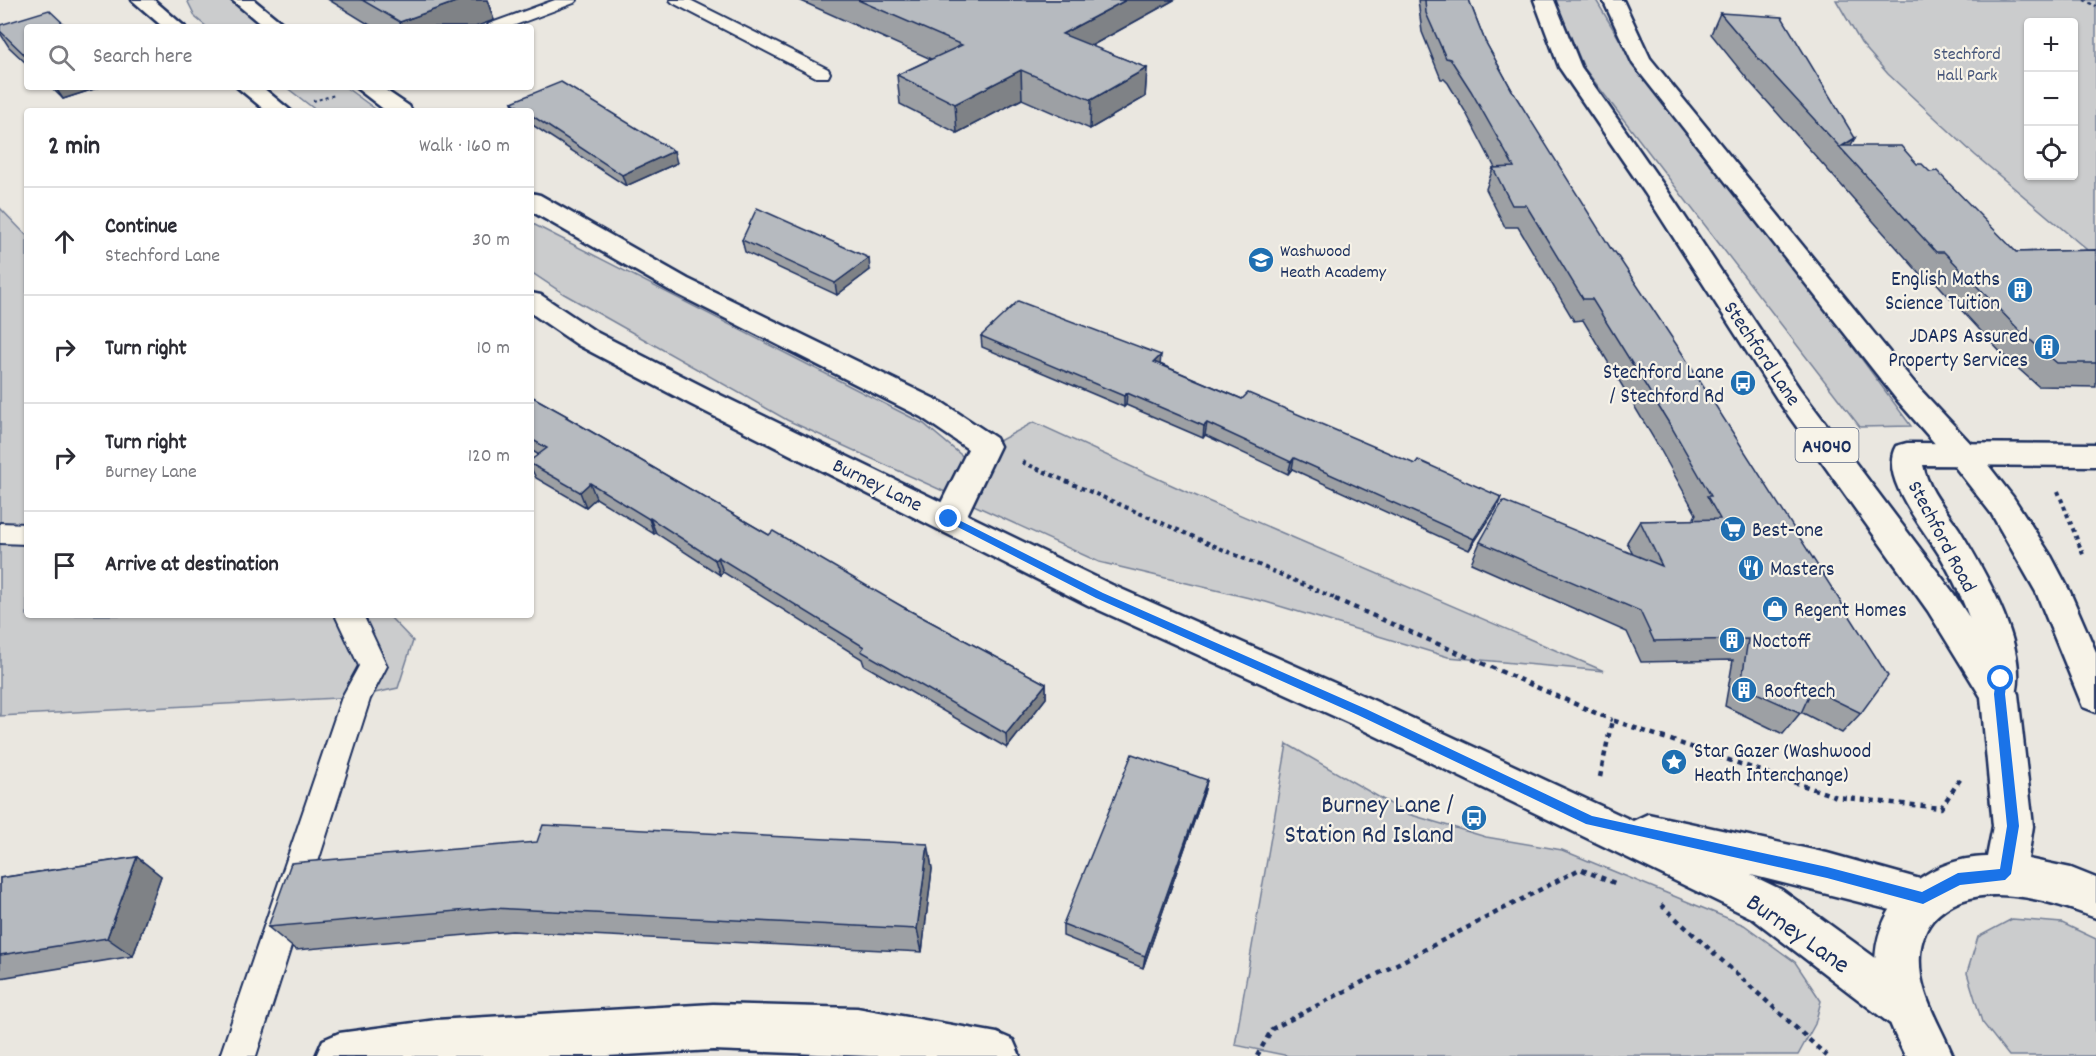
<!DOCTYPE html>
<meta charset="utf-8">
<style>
:root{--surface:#fff;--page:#f2f2f3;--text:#2b2b33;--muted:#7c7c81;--line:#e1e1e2}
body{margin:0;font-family:Dekko,sans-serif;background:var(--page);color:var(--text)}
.controls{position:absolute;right:18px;top:18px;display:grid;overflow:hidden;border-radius:6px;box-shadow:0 2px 4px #0004}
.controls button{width:54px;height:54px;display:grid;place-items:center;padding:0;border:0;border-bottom:2px solid var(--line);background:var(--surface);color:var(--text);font:30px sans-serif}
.stop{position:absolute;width:18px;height:18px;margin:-14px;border:4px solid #1a73e8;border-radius:50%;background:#fff}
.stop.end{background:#1a73e8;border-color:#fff;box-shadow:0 2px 6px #0008}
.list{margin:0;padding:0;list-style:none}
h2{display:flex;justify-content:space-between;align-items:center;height:78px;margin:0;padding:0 24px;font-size:26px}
h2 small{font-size:20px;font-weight:400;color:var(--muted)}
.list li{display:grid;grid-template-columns:39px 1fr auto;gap:18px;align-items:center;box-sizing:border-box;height:108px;padding:0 24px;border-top:2px solid var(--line)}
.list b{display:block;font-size:22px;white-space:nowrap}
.list p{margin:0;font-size:20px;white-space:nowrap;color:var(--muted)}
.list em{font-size:20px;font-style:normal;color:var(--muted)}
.icon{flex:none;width:33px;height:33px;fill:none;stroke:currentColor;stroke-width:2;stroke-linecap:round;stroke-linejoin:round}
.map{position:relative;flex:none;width:2096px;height:1056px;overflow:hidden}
.search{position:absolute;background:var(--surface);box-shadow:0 2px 4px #0004;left:24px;top:24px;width:510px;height:66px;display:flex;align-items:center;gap:15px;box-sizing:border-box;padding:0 21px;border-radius:6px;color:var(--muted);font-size:22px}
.panel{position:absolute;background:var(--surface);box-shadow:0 2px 4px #0004;left:24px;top:108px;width:510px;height:510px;border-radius:6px}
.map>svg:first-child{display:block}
.green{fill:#cbcccd;stroke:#737e96;stroke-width:1.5;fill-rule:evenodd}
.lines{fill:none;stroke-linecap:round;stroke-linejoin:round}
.service-casing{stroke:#1b2f5e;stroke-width:4}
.minor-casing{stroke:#1b2f5e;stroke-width:5}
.tertiary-casing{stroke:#1b2f5e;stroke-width:5}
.secondary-casing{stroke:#1b2f5e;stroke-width:5}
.primary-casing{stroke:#1b2f5e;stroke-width:5}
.path-far2{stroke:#1b2f5e;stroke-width:2;stroke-dasharray:3 3;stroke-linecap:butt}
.path-far1{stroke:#1b2f5e;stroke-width:4;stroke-dasharray:4 4;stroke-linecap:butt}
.path{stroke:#1b2f5e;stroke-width:4.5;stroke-dasharray:5 5;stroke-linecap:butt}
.service{fill:#f7f3e8;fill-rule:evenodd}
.minor{fill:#f7f3e8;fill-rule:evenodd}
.tertiary{fill:#f7f3e8;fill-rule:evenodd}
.secondary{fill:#f7f3e8;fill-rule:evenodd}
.primary{fill:#f7f3e8;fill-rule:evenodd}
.wall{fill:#9da0a4;stroke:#1b2f5e;stroke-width:1.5}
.shaded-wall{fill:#7f8286;stroke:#1b2f5e;stroke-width:1.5}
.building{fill:#b6babf;stroke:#1b2f5e;stroke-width:1.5}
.route{fill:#1a73e8}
.labels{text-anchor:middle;stroke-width:4.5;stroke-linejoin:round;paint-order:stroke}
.far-park-label{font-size:18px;fill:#47567a;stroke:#f7f3e8}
.far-poi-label{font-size:18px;fill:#1b2f5e;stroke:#f7f3e8;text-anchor:start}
.shield{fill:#f7f3e8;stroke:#5d6a87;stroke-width:1.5}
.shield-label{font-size:20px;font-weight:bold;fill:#1b2f5e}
.poi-label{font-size:21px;fill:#1b2f5e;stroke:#f7f3e8;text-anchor:start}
.street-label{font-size:21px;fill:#1b2f5e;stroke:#f7f3e8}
.near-poi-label{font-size:26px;fill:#1b2f5e;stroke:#f7f3e8;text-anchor:end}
.near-street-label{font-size:26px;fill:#1b2f5e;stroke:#f7f3e8}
</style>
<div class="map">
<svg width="2096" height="1056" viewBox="0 0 2096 1056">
<rect width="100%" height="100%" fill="#eae7e0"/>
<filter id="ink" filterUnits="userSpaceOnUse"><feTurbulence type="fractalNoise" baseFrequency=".0167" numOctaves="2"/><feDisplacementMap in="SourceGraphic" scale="12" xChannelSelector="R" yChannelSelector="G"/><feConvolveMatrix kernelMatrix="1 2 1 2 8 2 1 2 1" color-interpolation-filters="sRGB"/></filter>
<g filter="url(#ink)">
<g class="green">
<path d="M187,0h45l34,27h-59l-11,-9z"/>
<path d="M1555,0h41l37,62 175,224 103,140 -51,1 -276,-359z"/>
<path d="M1836,0h260v254h-4l-117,-99 -87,-81 -27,-31zM2028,22h46v154h-46z"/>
<path d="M286,87h59l33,24h-61z"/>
<path d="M0,208l27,28v379h361l25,26 -15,47 -42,9 -356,19z"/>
<path d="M531,223l393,201 42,35 68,-37 153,70 417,179 -156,-14 -182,-55 -167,-40 -312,-142 -223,-126 -33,-22z"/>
<path d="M1287,744l121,70 78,23 76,13 182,75 51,37 26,39 -6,23 -17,31 -509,1 -54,-11z"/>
<path d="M2012,919l50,4 34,16v117h-87l-27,-34 -15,-49 11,-36z"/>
</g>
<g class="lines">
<g class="service-casing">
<g id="service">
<path d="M555,0h22l-3,3 -64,24h-23l2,-3z"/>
<path d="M670,0h20l138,69 2,4 -2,4h-12l-143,-74z"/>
<path d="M0,523l27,1v20l-27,-1z"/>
<path d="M335,615h28l24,51 -17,33 -114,357h-36l122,-359 17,-31z"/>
</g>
</g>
<g class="minor-casing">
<g id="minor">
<path d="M232,0h22l33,27h-23z"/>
<path d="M355,87h26l28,19 3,5h-26z"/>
<path d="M531,193l9,2 148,84 255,124 53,35 4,8 -39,82 -12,3 -12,-3 -4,-9 35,-70 -47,-32 -252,-127 -138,-79z"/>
</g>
</g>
<g class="tertiary-casing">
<g id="tertiary">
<path d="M132,0h22l31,27h-22z"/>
<path d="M237,87h25l29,24h-25z"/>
<path d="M531,293l10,2 57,38 112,57 402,195 263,116 258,120 15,-7 179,39 111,31 6,14 -6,14 -15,6 -172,-43 31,15 139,101 7,16 -7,16 -16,7 -16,-7 -137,-105 -403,-195 -261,-118 -398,-201 -112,-59 -47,-32z"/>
<path d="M713,1004l144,4 140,25 16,7 7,16h-151l-156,-6 -106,6h-291l7,-16 16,-7 97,-13z"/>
</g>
</g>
<g class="secondary-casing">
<path id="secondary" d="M1907,443l189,1v22l-173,-1c5,25 22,43 36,64 25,41 77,128 53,176l-13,5 -13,-5c-8,-16 -4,-32 -7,-49 -5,-34 -20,-66 -36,-95 -15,-28 -66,-83 -47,-115z"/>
</g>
<g class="primary-casing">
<g id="primary">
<path d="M1534,0h20l27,67 88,126 130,195 153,203 60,92 6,11 15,132 -5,33 43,9 25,10v40c-47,-18 -123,-42 -163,2 -13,16 -15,36 -12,56 5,29 21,53 32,80h-48c-12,-25 -25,-53 -29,-82 -7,-66 47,-116 111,-117l6,-31 -12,-129 -53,-86 -149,-209 -134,-209 -86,-126z"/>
<path d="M1603,0h20l27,58 267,328 57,61 39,50 38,59 19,36 26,60v60l-13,-5 -47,-115 -45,-79 -39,-50 -55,-63 -264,-336z"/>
</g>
</g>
<g class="path-far2">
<path d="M2084,0l12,6"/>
<path d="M313,101l22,-6"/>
</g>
<g class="path-far1">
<path d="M1022,462l317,138"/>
<path d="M2058,491l26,66"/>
</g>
<g class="path">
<path d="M1335,599l277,121"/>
<path d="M1600,777l12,-57 225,77 104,11 20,-30"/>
<path d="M1661,905l166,151"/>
<path d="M1257,1056l15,-27 308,-160 37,15"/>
</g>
<use href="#service" class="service"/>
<use href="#minor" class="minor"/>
<use href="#tertiary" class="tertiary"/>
<use href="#secondary" class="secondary"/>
<use href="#primary" class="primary"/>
</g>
<g class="wall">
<path d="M329,0h158l7,20 -19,7h-102z"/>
<path d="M799,0h375l-83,46 56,22 -2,29 -55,32 -68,-30 -65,34 -57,-29 -3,-29 34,-16z"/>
<path d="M1418,0h51l16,41 28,51 348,621 -19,20 -41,-21 -18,22 -58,-28 8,-46 -92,2 -14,-30 -156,-69 9,-21 153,13 -6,-13 13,-21 55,-1 -1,-2 2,-4 -36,-65 -77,-129 -9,1 -56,-94h-13l-19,-38 7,-21h2l-30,-57 -17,-28 -4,-4h-3l-19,-47z"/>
<path d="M1720,13l130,133 67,18 13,8 86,80 80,-2v137l-58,-1 -35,-31 -74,-80h-8l-172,-194 -38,-47z"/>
<path d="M0,25l27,2v37l-18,-17 -9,-14z"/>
<path d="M51,87h49l-37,12z"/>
<path d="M512,102l165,61 -51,23 -95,-62v-13h-16z"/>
<path d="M742,240l128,30 -33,25 -92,-43z"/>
<path d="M981,336l179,28 82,35 259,98 -5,12 -27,41 -177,-81 -4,5 -83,-39 -2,3 -77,-33 -2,2 -142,-60z"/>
<path d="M531,396l36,20 1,2 201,117 277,149v14l-39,50 -143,-83 -2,-6 -139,-87 -3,3 -64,-42 -2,1 -58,-36 -10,9 -50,-29 -5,-10v-8l8,-5 -8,-5z"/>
<path d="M1207,780l-3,13 -61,175 -80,-32v-12z"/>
<path d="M928,844l4,25 -10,83 -410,-21 -216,19 -28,-23z"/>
<path d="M137,857l24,19 -28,80 -133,22v-100z"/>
</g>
<g class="shaded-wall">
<path d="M461,0h26l7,20 -19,7h-74l-1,-5z"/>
<path d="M1126,0h48l-112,62v-28z"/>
<path d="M1147,68l-2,29 -55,32 1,-29z"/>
<path d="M1021,70l1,29 -65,34 -2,-29z"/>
<path d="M55,87h45l-37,12z"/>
<path d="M1855,138l-9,16 -4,-8z"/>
<path d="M674,151l3,12 -51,23 -4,-11z"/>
<path d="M869,258l1,12 -33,25 -2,-12z"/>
<path d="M1161,355l-1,11 -6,-4z"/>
<path d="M1127,393l-1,12 -2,2v-11z"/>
<path d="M1207,423l-2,12 -2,3 1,-12z"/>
<path d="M1294,458l-2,11 -4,5 3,-12z"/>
<path d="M590,483l6,15 -10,9 -6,-15z"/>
<path d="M1501,497l-5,12 -27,41 5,-11z"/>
<path d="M650,518l6,15 -2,1 -5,-15z"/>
<path d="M718,557l5,15 -3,3 -5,-15z"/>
<path d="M1046,684v14l-39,50 -1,-14z"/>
<path d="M1207,780l-3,13 -61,175 2,-12z"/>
<path d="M928,844l4,25 -10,83 -5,-23z"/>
<path d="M137,857l24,19 -28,80 -26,-18z"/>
</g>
<g class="building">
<path d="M362,0h99l-61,22z"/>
<path d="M858,0h268l-64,34 85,34 -56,32 -70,-30 -66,34 -58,-29 65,-30z"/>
<path d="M1425,0h44l16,41 28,51 100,160h2l65,98 208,326 -27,37 -49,-24 -11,24 -60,-27 7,-47 -94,2 -14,-30 -160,-69 23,-41 159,65 -22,-45 80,-2 -13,-23h4l-39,-68 -80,-129h-9l-57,-94h-14l-19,-37 21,-1 -43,-76 -18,-28 -3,-4 -4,-1 -20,-45z"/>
<path d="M49,10l18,17h-40v30l-27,-26v-6z"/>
<path d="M1720,13l62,4 73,121 -13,8h59l16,18h5l8,8 7,-1 79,81 80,-2v113h-39l-36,-31 -77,-80h-8l-177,-193z"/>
<path d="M561,82l113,69 -52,24 -91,-60v-4h-6l-13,-9z"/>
<path d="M757,208l112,50 -34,25 -93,-43z"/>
<path d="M1018,301l143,54 -7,7 88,37 6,-6 167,71 3,-4 83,37 -27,42 -180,-81 -3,4 -84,-39 -3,3 -77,-33 -3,3 -143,-60z"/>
<path d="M531,396l36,20 -1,1 203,118 4,-4 130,76 143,77 -40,50 -145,-83 3,-4 -146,-90 -3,3 -65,-42 -1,1 -59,-36 -10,9 -49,-28v-4l16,-12 -16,-9z"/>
<path d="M1132,754l75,26 -62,176 -82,-32z"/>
<path d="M543,825l385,19 -11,85 -424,-21 -225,19 23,-64 246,-21z"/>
<path d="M137,857l-30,81 -107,17v-77z"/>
</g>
</g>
<path class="route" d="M949,515l154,78 263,116 226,107 235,51 95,25 36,-19 42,-4 7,-43 -13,-132 2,-15 5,-4 6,4 -2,15 14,132 -8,48 -6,6 -45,5 -37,19 -96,-26 -241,-54 -228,-109 -262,-117 -150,-77v-5z"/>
<defs>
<g id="school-disc" transform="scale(1.35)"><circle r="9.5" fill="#1f6fb2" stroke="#f7f3e8"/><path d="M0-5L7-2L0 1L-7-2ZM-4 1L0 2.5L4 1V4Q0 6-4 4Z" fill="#fff"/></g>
<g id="building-disc" transform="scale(1.35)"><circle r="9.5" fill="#1f6fb2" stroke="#f7f3e8"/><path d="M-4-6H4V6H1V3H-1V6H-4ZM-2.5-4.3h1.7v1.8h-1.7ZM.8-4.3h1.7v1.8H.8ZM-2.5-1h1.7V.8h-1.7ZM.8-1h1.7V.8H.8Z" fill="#fff"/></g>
<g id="bus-disc" transform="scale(1.35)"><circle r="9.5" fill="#1f6fb2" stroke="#f7f3e8"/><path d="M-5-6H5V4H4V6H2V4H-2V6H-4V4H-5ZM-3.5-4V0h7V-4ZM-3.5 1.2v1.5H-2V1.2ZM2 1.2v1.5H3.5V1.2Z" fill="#fff"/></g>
<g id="supermarket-disc" transform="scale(1.35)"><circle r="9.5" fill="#1f6fb2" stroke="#f7f3e8"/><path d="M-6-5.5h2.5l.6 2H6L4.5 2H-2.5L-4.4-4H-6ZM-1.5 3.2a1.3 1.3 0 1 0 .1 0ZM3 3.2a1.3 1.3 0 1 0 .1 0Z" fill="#fff"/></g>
<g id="restaurant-disc" transform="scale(1.35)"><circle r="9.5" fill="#1f6fb2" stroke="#f7f3e8"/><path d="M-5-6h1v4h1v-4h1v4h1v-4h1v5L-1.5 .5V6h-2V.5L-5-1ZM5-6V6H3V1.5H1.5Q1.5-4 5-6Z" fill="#fff"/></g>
<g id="shop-disc" transform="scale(1.35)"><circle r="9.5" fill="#1f6fb2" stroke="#f7f3e8"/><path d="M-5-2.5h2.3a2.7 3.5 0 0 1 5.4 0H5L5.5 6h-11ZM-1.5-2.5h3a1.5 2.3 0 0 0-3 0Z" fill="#fff"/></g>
<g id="sight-disc" transform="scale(1.35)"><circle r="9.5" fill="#1f6fb2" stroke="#f7f3e8"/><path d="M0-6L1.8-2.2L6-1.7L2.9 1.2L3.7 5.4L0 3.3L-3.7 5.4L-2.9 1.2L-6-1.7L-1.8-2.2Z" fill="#fff"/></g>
</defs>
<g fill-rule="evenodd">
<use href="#school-disc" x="1261" y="260"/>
<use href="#building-disc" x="2020" y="290"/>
<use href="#building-disc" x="2047" y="347"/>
<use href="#bus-disc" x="1743" y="383"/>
<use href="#supermarket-disc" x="1733" y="529"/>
<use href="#restaurant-disc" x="1751" y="568"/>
<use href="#shop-disc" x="1775" y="609"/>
<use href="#building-disc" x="1732" y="640"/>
<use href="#building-disc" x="1744" y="690"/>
<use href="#sight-disc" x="1674" y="762"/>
<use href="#bus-disc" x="1474" y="818"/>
</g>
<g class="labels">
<g class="far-park-label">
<text x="1967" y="59">Stechford<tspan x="1967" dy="21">Hall Park</tspan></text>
</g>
<g class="far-poi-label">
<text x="1280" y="256">Washwood<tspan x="1280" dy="21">Heath Academy</tspan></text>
</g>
<rect class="shield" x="1795.5" y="428" width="63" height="34" rx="4.5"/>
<g class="shield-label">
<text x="1827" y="452">A4040</text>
</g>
<g class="poi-label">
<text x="2000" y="285" text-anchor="end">English Maths<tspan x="2000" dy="24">Science Tuition</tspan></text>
<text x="2028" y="342" text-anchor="end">JDAPS Assured<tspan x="2028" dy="24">Property Services</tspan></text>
<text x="1724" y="378" text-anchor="end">Stechford Lane<tspan x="1724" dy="24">/ Stechford Rd</tspan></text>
<text x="1752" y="536">Best-one</text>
<text x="1770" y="575">Masters</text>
<text x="1794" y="616">Regent Homes</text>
<text x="1752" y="647">Noctoff</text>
<text x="1764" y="697">Rooftech</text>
<text x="1694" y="757">Star Gazer (Washwood<tspan x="1694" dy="24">Heath Interchange)</tspan></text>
</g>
<g class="street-label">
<text transform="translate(1763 353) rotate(56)" y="7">Stechford Lane</text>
<text transform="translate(878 484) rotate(26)" y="7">Burney Lane</text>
<text transform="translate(1943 536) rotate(62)" y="7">Stechford Road</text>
</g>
<g class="near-poi-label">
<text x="1454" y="812">Burney Lane /<tspan x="1454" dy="30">Station Rd Island</tspan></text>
</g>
<g class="near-street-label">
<text transform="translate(1799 932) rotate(35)" y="9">Burney Lane</text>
</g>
</g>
</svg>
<div class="controls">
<button>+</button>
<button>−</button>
<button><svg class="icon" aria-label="locate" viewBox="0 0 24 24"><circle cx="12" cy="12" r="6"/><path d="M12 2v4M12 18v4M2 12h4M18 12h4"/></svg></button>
</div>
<div class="stop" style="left:2001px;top:679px"></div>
<div class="stop end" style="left:949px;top:519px"></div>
<div class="search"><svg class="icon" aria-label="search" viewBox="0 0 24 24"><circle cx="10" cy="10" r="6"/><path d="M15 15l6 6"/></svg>Search here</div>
<section class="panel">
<h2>2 min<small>Walk · 160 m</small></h2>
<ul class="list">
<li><svg class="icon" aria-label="ahead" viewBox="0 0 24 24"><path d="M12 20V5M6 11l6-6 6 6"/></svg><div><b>Continue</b><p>Stechford Lane</p></div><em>30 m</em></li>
<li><svg class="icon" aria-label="right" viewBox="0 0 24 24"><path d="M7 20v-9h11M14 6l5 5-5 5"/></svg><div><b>Turn right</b></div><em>10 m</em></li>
<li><svg class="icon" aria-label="right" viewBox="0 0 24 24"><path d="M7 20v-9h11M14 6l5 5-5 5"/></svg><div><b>Turn right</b><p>Burney Lane</p></div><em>120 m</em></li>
<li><svg class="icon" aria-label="arrive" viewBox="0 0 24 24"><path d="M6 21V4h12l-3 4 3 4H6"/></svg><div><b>Arrive at destination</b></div></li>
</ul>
</section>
</div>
